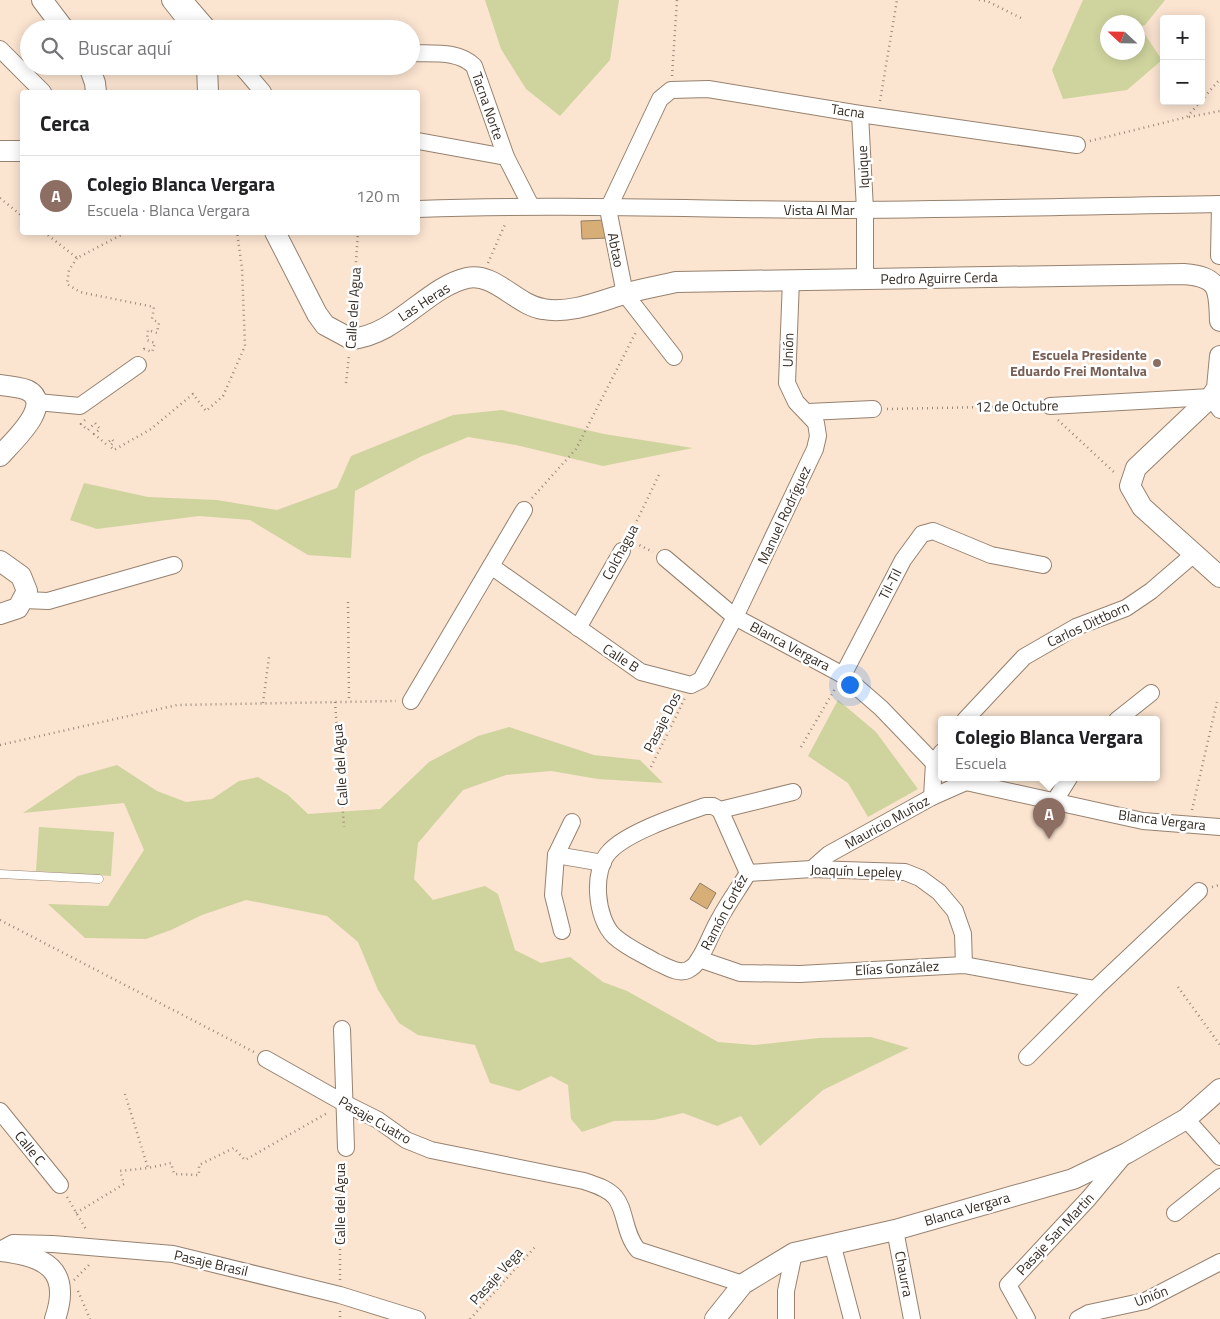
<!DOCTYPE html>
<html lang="es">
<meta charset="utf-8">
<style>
:root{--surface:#fff;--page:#f2f2f2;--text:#202124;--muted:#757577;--line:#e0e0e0;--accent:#6b6c0e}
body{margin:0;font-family:"Titillium Web",sans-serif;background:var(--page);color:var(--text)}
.controls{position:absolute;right:15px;top:15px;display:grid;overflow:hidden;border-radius:5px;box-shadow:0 2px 12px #0003}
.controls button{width:45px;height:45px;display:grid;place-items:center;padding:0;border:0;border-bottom:1px solid var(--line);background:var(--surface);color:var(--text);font:25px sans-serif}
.compass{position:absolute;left:1100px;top:15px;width:45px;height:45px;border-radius:50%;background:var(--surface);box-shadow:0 2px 12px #0003;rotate:292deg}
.you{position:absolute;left:849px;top:684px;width:18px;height:18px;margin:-12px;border:4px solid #fff;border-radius:50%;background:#1a73e8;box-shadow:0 0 0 8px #1a73e833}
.badge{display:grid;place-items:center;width:32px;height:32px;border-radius:50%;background:var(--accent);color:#fff;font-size:16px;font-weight:700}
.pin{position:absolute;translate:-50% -41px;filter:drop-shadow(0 1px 2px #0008)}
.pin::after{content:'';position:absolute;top:26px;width:18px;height:15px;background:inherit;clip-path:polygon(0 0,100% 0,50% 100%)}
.popup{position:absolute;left:938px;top:716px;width:222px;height:65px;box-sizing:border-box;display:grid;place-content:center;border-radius:5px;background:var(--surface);filter:drop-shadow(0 1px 4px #0005);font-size:16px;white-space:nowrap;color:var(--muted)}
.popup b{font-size:19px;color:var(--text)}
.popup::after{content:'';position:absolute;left:50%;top:100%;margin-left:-10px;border:10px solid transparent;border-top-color:var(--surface)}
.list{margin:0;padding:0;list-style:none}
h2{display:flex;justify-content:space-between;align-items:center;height:65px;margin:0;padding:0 20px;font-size:21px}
h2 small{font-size:16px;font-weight:400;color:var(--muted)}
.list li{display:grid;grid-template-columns:32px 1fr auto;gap:15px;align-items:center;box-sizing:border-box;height:80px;padding:0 20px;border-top:1px solid var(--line)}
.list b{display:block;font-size:19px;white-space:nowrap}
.list p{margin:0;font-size:16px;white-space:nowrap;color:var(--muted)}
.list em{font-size:16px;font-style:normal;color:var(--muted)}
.icon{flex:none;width:28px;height:28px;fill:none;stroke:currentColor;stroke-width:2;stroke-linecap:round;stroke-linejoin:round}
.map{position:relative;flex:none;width:1220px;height:1319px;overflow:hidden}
.search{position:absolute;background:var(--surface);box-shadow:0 2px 12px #0003;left:20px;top:20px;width:400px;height:55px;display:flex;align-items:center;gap:12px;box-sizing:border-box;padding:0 18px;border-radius:28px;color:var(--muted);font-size:19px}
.panel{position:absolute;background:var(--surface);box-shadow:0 2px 12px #0003;left:20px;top:90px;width:400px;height:145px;border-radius:5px}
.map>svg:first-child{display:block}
.green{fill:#cfd49e;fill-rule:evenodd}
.building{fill:#d7ae76;stroke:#8f7f6a}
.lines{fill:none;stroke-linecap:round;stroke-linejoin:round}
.service-casing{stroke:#96826f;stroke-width:9}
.minor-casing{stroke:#96826f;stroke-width:18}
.tertiary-casing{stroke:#96826f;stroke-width:22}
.path{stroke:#9a8a7c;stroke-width:2.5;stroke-dasharray:1 4;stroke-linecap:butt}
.service{stroke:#fff;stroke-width:8}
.minor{stroke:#fff;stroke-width:16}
.tertiary{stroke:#fff;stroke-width:20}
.education-dot{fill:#8d6e63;stroke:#fff;stroke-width:2}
.labels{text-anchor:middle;stroke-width:5;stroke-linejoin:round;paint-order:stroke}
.street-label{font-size:14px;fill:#362d25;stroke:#fff}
.education-label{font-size:14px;font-weight:bold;fill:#785e54;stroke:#fff;text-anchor:end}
</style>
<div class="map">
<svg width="1220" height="1319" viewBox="0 0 1220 1319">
<rect width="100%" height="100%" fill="#fbe4d0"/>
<g class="green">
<path d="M485,0h134l-9,60 -50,56 -34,-27 -25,-40z"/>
<path d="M1083,0h82l-20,25 -5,2 22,33 -35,30 -64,9 -11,-29zM1108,22h30v30h-30z"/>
<path d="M502,410l102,24 89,14 -90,18 -87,-21 -48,-8 -46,19 -67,35 -4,67 -43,-3 -58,-35 -51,-4 -102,13 -27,-9 14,-37 64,14 69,3 60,10 60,-22 14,-32 102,-41z"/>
<path d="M838,700l38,32 42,57 -50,28 -20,-34 -40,-27z"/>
<path d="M509,727l85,28 46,5 23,23 -65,-4 -47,-8 -45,4 -43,15 -45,53 -4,36 19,21 52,-14 13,8 17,56 26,13 29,-6 33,25 24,9 91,51 36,3 65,-7 52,-1 38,11 -86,42 -63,56 -19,-30 -24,10 -34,-13 -29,7 -40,1 -32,11 -11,-13 -3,-34 -17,-9 -32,15 -29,-8 -15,-38 -57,-10 -19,-12 -21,-33 -20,-48 -31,-26 -81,-16 -44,15 -31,15 -25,9 -61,-1 -37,-34 60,2 36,-56 -20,-47 -101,10 55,-37 39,-11 40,26 29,11 26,-3 27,-18 19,-4 30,18 20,19 72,-5 49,-47 49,-26z"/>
<path d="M39,827l75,5 -3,44 -75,-5z"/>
</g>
<g class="building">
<path d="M608,220v18l-26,1 -1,-18z"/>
<path d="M700,883l16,10 -9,16 -17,-10z"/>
</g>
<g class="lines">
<g class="service-casing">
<path id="service" d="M0,874l99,5"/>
</g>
<g class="minor-casing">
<g id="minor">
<path d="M184,0l25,29"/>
<path d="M0,49l43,43"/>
<path d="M411,53c22,1 47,-3 63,13l32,91 25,49"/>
<path d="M241,66l22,26"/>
<path d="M860,114l5,96v70"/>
<path d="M418,141l88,16"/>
<path d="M418,209c135,-5 271,0 407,1 131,0 263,-4 395,-6"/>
<path d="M1219,256l1,-50"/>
<path d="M674,357l-49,-63 -17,-85 52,-110 11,-9 37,-1 152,25 217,31"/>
<path d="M37,402l43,4 58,-41"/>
<path d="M1050,406l161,-9 9,13"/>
<path d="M808,412l65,-3"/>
<path d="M665,558l70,59 108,58 38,33 53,55 8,4"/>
<path d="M491,566l150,106 50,13 10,-5 34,-63 80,-168 3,-13 -2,-13 -20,-21 -9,-19 4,-103"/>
<path d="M24,600l24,1 126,-36"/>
<path d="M578,628l44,-77"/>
<path d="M843,675l60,-115 19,-26 11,-3 58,24 52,10"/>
<path d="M411,701l113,-191"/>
<path d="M965,720l59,-63 52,-30 50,-19 25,-17 43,-37"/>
<path d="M1117,720l34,-27"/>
<path d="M959,778l7,4 177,39 77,6"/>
<path d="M932,797l2,-34 8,-11"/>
<path d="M1054,802l15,-24"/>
<path d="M720,810l28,63"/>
<path d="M556,855l47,8"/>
<path d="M812,869l17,-15 103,-57 34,-15"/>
<path d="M748,873c-9,15 -20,30 -28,45 -8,13 -13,29 -21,41 -2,4 -7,9 -11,11 -10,5 -22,-4 -32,-8 -14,-8 -30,-15 -42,-26 -18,-17 -23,-66 -4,-85 18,-19 69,-36 95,-45h8l7,4 73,-18"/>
<path d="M748,873l64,-4 93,3 15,6 19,14 16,19 8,23 1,31"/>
<path d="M562,931l-9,-36 3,-40 16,-33"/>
<path d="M699,959l41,14 60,1 164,-9 131,24"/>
<path d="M342,1029l4,119"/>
<path d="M1027,1057l68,-68 104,-98"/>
<path d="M266,1059l78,44 34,17 28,20 25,10 153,31c11,4 23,7 31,16 11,13 9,37 23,53l105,34"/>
<path d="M0,1111l60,74"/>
<path d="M1186,1119l34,38"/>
<path d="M1175,1213l45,-36"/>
<path d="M895,1230l17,89"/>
<path d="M832,1243l20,76"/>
<path d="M0,1250l13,-7 40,1 120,10 167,41 77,24"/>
<path d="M786,1319v-28l8,-38"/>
<path d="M1027,1319l-19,-34 81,-87 35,-42"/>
<path d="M1078,1319l11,-6 56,-12 75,-39"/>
</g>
</g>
<g class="tertiary-casing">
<g id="tertiary">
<path d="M42,0l22,29"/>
<path d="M172,0l23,29"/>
<path d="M89,66l6,17 1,9"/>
<path d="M207,66l1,26"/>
<path d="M0,151h22"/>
<path d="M275,232l42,82 8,11 26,14c46,-4 76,-52 116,-61 28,-6 49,27 76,31 27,5 55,-7 81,-15 17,-5 35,-8 52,-12l508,-8c36,3 35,15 36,47"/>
<path d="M1220,356l-3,32 -6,9 -75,71 -6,18 12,21 78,70"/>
<path d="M0,385c9,1 19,2 27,5 29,14 -17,54 -27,66"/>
<path d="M0,561l21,15 6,15 -9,17 -18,6"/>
<path d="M0,1251c45,5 72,18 55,68"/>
<path d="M715,1319l28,-35 51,-31 101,-23 178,-51 54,-26 59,-34 34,-30"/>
</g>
</g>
<g class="path">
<path d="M979,0l8,1 36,18"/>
<path d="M672,76l5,-76"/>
<path d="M880,101l17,-101"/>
<path d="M1201,101l19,-22"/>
<path d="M1189,117l31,-6"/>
<path d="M1090,141l97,-24 14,-16"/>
<path d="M0,198l22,18"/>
<path d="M44,232l33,26 50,-26"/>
<path d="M77,258l-8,12 -2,14 13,8 74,15 -2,12 7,4 -2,10 -9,-3 -1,10 8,3 -3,9 -8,-3 -1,3"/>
<path d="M488,263l18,-41"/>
<path d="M352,322l6,-90"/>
<path d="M346,383l3,-28"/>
<path d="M887,409l149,-3"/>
<path d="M85,420l-4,4 7,6 7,-7 5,6 -6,5 12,10 6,-5 2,3 -4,4 4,4 37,-21 42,-35 13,17 17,-15 22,-50 -3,-78 -5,-36"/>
<path d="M1058,420l58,54"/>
<path d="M532,498l44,-49 60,-117"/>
<path d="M628,539l31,-64"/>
<path d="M635,543l18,9"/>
<path d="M348,602l1,100"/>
<path d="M335,702l9,125"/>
<path d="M263,703l6,-46"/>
<path d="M0,745l177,-40 219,-4"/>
<path d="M801,747l35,-60"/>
<path d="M651,767l34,-69"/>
<path d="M1192,810l25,-108"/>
<path d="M1212,887l8,-2"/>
<path d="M0,920l254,132"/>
<path d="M1178,987l42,58"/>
<path d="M125,1094l23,74"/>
<path d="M67,1197l20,34"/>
<path d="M76,1213l48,-29 -4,-13 28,-3 23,-5 3,11 25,1v-10l35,-17 11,12 84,-48"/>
<path d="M74,1280l17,-17"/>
<path d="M340,1280v-119"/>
<path d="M78,1291l12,28"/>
<path d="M340,1311v8"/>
<path d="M470,1319l66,-73"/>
</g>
<use href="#service" class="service"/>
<use href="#minor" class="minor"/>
<use href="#tertiary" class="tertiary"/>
</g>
<circle class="education-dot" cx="1157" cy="363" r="5"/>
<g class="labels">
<g class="street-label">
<text transform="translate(488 106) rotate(71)" y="5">Tacna Norte</text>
<text transform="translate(848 111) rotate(8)" y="5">Tacna</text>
<text transform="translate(863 167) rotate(-93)" y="5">Iquique</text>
<text x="819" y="215">Vista Al Mar</text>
<text transform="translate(616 250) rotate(79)" y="5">Abtao</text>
<text transform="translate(939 278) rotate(-1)" y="5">Pedro Aguirre Cerda</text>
<text transform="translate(424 302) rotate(-33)" y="5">Las Heras</text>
<text transform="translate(353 308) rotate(-86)" y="5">Calle del Agua</text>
<text transform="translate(788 350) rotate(-88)" y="5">Unión</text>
<text transform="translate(1017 406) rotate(-1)" y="5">12 de Octubre</text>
<text transform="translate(784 515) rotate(-65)" y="5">Manuel Rodríguez</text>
<text transform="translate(620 552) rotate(-62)" y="5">Colchagua</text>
<text transform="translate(890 584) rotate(-63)" y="5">Til-Til</text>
<text transform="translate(1088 624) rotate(-25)" y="5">Carlos Dittborn</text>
<text transform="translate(790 646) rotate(28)" y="5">Blanca Vergara</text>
<text transform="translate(621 658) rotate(33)" y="5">Calle B</text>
<text transform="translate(662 722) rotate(-63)" y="5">Pasaje Dos</text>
<text transform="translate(340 765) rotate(-94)" y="5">Calle del Agua</text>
<text transform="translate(1162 820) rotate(7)" y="5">Blanca Vergara</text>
<text transform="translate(887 822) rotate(-29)" y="5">Mauricio Muñoz</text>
<text transform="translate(856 871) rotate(2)" y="5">Joaquín Lepeley</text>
<text transform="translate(724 912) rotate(-62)" y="5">Ramón Cortéz</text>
<text transform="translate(897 968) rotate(-3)" y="5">Elías González</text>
<text transform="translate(375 1120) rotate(30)" y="5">Pasaje Cuatro</text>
<text transform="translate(30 1148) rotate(51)" y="5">Calle C</text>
<text transform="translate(340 1204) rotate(-90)" y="5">Calle del Agua</text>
<text transform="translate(967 1209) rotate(-16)" y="5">Blanca Vergara</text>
<text transform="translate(1055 1234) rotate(-47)" y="5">Pasaje San Martin</text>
<text transform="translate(211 1263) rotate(13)" y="5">Pasaje Brasil</text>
<text transform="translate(904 1274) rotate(79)" y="5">Chaurra</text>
<text transform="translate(496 1276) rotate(-48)" y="5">Pasaje Vega</text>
<text transform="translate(1151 1296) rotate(-21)" y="5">Unión</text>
</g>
<g class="education-label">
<text x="1147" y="360">Escuela Presidente<tspan x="1147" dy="16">Eduardo Frei Montalva</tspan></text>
</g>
</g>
</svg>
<div class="controls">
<button>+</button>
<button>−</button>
</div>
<svg class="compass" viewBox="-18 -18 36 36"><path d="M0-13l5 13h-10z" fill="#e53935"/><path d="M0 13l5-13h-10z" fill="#757577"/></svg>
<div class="you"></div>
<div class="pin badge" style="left:1049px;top:839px;background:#8d6e63">A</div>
<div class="popup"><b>Colegio Blanca Vergara</b>Escuela</div>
<div class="search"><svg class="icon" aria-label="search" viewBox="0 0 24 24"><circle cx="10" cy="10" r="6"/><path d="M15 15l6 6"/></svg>Buscar aquí</div>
<section class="panel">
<h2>Cerca<small></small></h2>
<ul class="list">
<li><span class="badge" style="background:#8d6e63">A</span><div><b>Colegio Blanca Vergara</b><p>Escuela · Blanca Vergara</p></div><em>120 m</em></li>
</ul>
</section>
</div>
